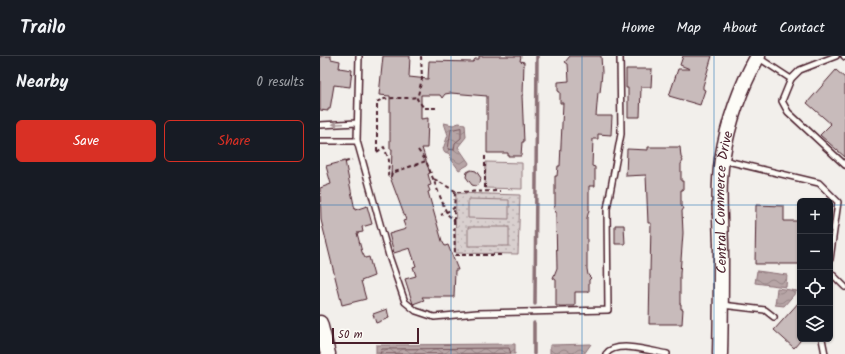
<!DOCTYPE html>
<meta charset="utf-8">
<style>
:root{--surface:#171b24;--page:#20242c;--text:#f1f3f6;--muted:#9ea1a6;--line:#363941;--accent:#d93025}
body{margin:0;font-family:Kalam,sans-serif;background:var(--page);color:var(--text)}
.controls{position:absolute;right:12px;bottom:12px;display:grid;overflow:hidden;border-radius:6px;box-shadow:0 1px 3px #0004}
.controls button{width:36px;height:36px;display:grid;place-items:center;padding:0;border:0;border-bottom:1px solid var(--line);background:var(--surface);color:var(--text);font:20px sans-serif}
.scale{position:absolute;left:12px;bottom:10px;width:87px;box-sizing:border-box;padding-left:4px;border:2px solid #4a1f2b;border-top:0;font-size:11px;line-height:14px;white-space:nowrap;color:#4a1f2b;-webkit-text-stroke:3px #fdfcf7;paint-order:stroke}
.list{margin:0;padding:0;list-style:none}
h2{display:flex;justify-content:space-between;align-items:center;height:52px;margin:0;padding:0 16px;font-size:17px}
h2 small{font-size:13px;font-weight:400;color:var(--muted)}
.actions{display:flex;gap:8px;padding:12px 16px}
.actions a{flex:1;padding:9px 0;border:1px solid var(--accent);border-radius:6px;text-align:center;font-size:14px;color:var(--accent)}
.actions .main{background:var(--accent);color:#fff}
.icon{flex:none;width:22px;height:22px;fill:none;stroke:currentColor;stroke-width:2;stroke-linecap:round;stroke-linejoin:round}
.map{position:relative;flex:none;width:525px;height:298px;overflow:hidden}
header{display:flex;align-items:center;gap:24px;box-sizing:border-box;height:56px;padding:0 20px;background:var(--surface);border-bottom:1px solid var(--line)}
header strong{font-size:19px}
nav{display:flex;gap:22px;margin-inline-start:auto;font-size:14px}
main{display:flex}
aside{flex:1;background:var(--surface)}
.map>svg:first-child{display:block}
.green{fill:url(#green-dots);stroke:#92787d}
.pitch{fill:#d9d0cf;stroke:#92787d}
.water{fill:url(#water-waves);stroke:#8b6f75}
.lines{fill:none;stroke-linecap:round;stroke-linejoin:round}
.shore{stroke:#76555c;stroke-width:1}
.stream{stroke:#8b6f75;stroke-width:3.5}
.building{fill:#c8bbbb;stroke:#4a1f2b}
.lane-casing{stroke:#4a1f2b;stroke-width:8}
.secondary-casing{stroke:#4a1f2b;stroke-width:17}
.path{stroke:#4a1f2b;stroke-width:2;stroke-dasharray:4 3;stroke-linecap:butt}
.lane{stroke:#fdfcf7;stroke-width:5}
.secondary{stroke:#fdfcf7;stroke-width:14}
.oneway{fill:#ac999b}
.grid{fill:none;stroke:#1f6fb2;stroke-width:1;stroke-opacity:0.55}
.labels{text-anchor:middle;stroke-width:4;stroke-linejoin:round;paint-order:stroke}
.street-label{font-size:14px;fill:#4a1f2b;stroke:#fdfcf7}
</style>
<header>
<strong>Trailo</strong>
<nav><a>Home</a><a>Map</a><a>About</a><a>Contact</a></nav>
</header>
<main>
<aside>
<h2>Nearby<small>0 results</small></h2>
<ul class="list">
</ul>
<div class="actions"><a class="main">Save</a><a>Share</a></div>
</aside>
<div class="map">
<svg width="525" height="298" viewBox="0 0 525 298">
<defs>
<pattern id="green-dots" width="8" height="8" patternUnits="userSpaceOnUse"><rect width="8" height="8" fill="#d9d0cf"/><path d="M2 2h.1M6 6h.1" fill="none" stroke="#bcb2b2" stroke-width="1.8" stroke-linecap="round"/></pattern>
<pattern id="water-waves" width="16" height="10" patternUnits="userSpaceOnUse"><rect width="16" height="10" fill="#b7a5a6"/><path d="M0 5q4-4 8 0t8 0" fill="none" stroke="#978687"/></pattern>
</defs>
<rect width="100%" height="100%" fill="#f2efeb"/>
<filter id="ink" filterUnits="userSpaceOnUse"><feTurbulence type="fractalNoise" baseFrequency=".025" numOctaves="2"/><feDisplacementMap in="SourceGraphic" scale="8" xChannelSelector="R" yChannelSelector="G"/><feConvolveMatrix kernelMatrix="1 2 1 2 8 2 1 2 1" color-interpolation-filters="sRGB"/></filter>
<g filter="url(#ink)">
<path class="green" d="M136,137l64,2 -2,59 -63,-1z"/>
<g class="pitch">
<path d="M166,106l36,1v26l-37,-1z"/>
<path d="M148,143l41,1v19l-41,-1z"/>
<rect x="148" y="171" width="41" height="19"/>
</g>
<g class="water">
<path d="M124,67l9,2 6,-2 6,1 1,13 -8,10 11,16 -1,2 -9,5 -8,-11 -1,-5 -5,-2 -2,-3 5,-14z"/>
<path d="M437,215l30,4 -1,12 -31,-4z"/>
<path d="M457,232l20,3 -13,15 -9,-1z"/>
<path d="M195,288v10h-139v-9z"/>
<path d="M271,288l-7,10h-34v-9z"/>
</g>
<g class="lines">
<g class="shore">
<path d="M141,72v10l-6,5 -1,7 -6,-1 3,-19z"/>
<path d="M60,298l2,-5 127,-1 2,6"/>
<path d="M65,298h120"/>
</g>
<g class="stream">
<path d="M215,248l2,-248"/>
<path d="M214,298v-31"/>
</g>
</g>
<g class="building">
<path d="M0,0h11v3l9,2 -1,7 13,2 -2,17 -16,-2 -4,24h-2v2l-8,-1z"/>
<path d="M63,0h27l-1,21 19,2 1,-18 44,1 2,-3h4v-3h42l-1,5 4,1 -1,33h-1l2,47h-2l-1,14h-13v-3h-21v-57l-36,-3 -6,1 -3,4 -2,-3h-19v24l7,-1 -1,30h-5l8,25 -2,1 3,11 -3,1 2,5 -2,1 14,49 3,5 3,-1 10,25h-3l-1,27h-32l2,3 -11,4 -8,-25 11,-3 -3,-9 3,-1 -6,-18 -16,5 -5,-19 17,-5 -3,-8 3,-1 -16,-43 1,-1 1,-27h-2v-53l-11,-1z"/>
<path d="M250,0h31l1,16 -2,21 -2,-1 -2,24h16l-1,19 -13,-1v5h-5l-1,27 3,1v19h-6v24l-2,8v51l1,6 3,3 -2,2v12h-14v14h-19v-26l-3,-2 4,-10 -1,-50v-6l-3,-3 2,-3v-30h2l1,-10h2l3,-63h-3v-11l-2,-1v-9l11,-1 -1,-17 -3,-2z"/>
<path d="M363,0h29l-9,30v3l2,1 -5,15 -31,-9 9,-27h12l-10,-4z"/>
<path d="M306,13h26l-1,18h-10l-1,30h-12v-29h-2z"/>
<path d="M516,14l9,8v79l-25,-22 11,-11 -24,-21z"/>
<path d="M328,91h32l1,10 2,4 -2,3v17h2v9h-2v16l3,2 -2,3 1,22 -3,41v30h1v5h2l-1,15h-33l2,-101h-3l-2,-48 -20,1 1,-27 21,1z"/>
<path d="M25,105l10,49 12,-4 5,18 -10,3 1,5 -6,1 5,19 3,6 4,-1 5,19 -13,5 5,18 -24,6 -21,-85 -1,-32 11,-4 -5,-18z"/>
<path d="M151,114l5,1 5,7 -1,5 -4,3 -4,-1 -6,-8 1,-5z"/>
<path d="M436,149l28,1v15h16v43h-45z"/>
<path d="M295,169h9l1,19h-10z"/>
<path d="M480,245v40l-6,7 -20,-18z"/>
<path d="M67,253l2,9 -13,5 -3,-9z"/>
</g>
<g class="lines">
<g class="lane-casing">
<g id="lane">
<path d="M39,0l-2,85 32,115 16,46 11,9 18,6 43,-4 131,-3 -1,-101 14,-75 -1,-78"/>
<path d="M516,0l-36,14 -9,9 -9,22 6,11 57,53"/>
<path d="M524,0l1,1"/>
<path d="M439,2l32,21"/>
<path d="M0,69l37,-2"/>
<path d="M0,85h37"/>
<path d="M403,104l96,23 19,19 -8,57"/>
<path d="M510,216l15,15"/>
<path d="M402,249l43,5 9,7"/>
<path d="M502,283l3,15"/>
<path d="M286,298c10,-14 45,-3 61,0"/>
</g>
</g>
<g class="secondary-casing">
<g id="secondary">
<path d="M0,267l8,31"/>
<path id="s1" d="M400,298c1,-37 1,-73 1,-110 -1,-28 -3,-57 1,-85 6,-36 18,-71 36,-103"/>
</g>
</g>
<g class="path">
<path d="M101,0l1,23 -5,20 7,9h14"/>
<path d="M98,94l8,11"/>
<path d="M57,95v-49c11,-7 27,-2 40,-5"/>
<path d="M57,96l7,-5 5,13 -1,17 3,-1 1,-3 34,-12 21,53 7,6v-12"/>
<path d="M165,100v35"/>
<path d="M25,106l7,-2"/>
<path d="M114,123l23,13 -2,1 -1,15 -13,7"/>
<path d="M137,136l43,-1"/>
<path d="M134,164l1,35h48"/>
</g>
<use href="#lane" class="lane"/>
<use href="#secondary" class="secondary"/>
</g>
<defs><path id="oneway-solid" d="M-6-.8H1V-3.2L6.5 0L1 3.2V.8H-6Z"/></defs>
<use class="oneway" href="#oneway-solid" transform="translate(18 68) rotate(178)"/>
</g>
<path class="grid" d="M131,0v298M262,0v298M394,0v298M0,149h480M510,149h15"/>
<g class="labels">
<g class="street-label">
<text dy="5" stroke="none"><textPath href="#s1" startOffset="152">Central Commerce Drive</textPath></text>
</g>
</g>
</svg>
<div class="controls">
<button>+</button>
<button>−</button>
<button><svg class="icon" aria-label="locate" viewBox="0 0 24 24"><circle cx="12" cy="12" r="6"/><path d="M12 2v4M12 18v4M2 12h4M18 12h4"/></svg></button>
<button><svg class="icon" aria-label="layers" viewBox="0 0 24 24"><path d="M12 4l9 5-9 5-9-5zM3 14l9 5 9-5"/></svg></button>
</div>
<div class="scale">50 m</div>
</div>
</main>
